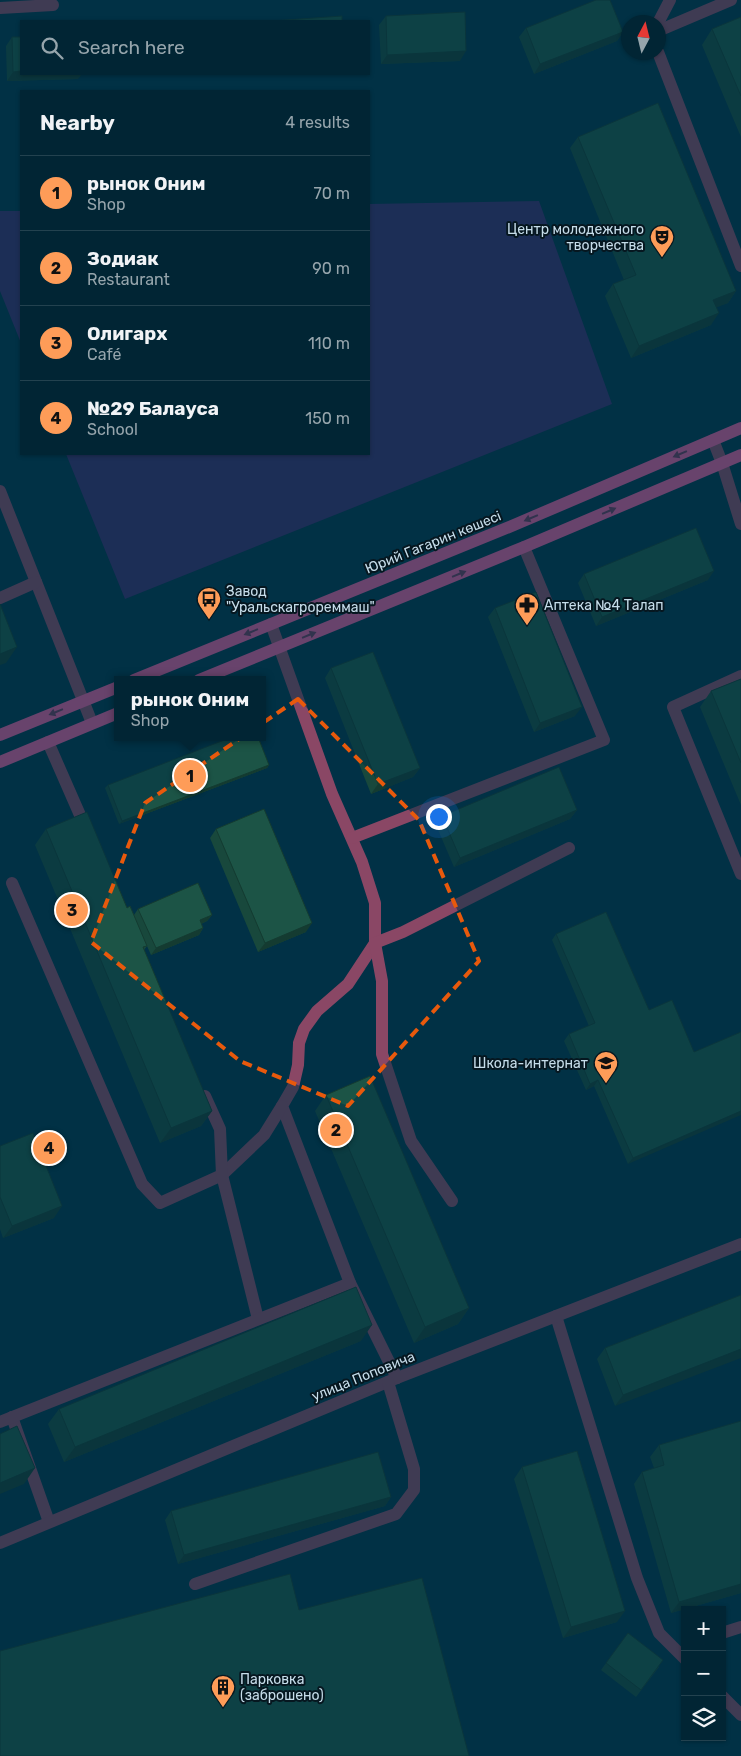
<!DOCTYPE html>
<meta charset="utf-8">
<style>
:root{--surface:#012534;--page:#0b2d3c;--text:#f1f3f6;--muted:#96a5ac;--line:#23424f;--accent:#fe9c58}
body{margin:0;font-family:Rubik,sans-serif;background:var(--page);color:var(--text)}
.controls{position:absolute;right:15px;bottom:15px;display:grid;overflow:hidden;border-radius:0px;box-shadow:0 1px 4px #0004}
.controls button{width:45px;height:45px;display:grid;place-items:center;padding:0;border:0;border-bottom:1px solid var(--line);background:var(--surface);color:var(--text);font:25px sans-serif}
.compass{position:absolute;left:621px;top:15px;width:45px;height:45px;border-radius:50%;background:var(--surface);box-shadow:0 1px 4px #0004;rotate:7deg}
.you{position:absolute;left:438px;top:816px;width:18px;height:18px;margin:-12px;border:4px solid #fff;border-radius:50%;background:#1a73e8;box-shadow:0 0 0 8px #1a73e833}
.badge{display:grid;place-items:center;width:32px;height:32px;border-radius:50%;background:var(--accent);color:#111;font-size:16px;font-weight:700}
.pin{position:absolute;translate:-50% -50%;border:2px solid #fff;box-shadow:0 1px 5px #0006}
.popup{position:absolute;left:114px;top:676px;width:152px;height:65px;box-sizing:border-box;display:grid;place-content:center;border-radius:0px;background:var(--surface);filter:drop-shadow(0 1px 4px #0005);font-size:16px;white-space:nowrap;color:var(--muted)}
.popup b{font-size:19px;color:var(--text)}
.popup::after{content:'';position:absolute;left:50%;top:100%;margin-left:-10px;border:10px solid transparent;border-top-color:var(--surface)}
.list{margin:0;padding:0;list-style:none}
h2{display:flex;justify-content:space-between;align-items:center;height:65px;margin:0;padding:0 20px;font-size:21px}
h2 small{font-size:16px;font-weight:400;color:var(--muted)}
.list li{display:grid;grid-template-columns:32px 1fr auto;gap:15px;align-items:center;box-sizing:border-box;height:75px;padding:0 20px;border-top:1px solid var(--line)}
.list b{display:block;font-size:19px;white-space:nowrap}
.list p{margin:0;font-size:16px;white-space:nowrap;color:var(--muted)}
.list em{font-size:16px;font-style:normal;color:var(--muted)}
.icon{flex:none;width:28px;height:28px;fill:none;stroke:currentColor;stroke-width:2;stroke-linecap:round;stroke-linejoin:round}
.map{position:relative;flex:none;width:741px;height:1756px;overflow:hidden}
.search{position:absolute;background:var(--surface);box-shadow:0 1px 4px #0004;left:20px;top:20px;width:350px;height:55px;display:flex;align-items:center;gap:12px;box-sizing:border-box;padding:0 18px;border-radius:0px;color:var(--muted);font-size:19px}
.panel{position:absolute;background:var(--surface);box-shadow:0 1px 4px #0004;left:20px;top:90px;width:350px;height:365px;border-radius:0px}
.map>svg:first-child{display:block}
.green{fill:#3d2a6a}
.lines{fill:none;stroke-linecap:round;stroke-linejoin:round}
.minor{stroke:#8a4765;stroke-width:12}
.major{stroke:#e4599c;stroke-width:12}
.wall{fill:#18483c}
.shaded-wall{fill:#143b31}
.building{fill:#1c5446;stroke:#143b31}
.oneway{fill:#6a3558}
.marked{fill:none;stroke:#e8590c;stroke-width:4;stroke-dasharray:10 6;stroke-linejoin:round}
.labels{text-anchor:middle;stroke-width:4;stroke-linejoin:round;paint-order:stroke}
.poi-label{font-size:14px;fill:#c6ddea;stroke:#061720;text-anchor:start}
.street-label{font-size:14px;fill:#c6ddea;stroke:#061720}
</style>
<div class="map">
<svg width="741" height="1756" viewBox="0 0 741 1756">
<rect width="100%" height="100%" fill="#013146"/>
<g class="green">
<path d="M539,201l73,203 -487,195 -59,-145h303v-250z"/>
<path d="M0,211h21v132l-21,-52z"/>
</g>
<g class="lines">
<g class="minor">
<path d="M0,8l53,-3"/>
<path d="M658,23l12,-23"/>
<path d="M658,31l73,-31"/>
<path d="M658,52l83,214"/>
<path d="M713,440l9,23 19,61"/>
<path d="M0,491l92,232"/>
<path d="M0,598l36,-16"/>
<path d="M271,624l61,170 30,68 13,41v40l-27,41 -31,27 -13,18 -5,14 -1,22 -5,22 -11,19 68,177 47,95"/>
<path d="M741,676l-68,31 68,167"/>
<path d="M48,742l39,89"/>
<path d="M352,838l252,-98 -80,-193"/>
<path d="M12,883l130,301 18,19 62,-28 42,-40 18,-29"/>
<path d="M205,1096l15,33 2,46 36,144"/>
<path d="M452,1201l-41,-60 -29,-87v-73l-7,-38 28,-11 166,-84"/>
<path d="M556,1316l81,262 22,55 26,26"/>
<path d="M12,1417l37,105"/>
<path d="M0,1422l350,-139"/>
<path d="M0,1543l397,-165 344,-134"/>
<path d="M195,1584l201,-70 18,-24v-21l-26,-87"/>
<path d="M722,1633l19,-6"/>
<path d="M722,1696l19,19"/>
</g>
<g class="major">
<path d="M134,680l380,-155 227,-97"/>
<path d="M199,680l325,-133 217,-92"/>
<path d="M0,735l118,-48"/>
<path d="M0,762l118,-49"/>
</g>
</g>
<g class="wall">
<path d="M386,16l74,45 -79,3 -2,-39z"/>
<path d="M741,17v120l-39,-92 10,-16z"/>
<path d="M526,28l97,4 -6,9 -83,33 -15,-37z"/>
<path d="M12,37l66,42 -71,2 -1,-35z"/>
<path d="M578,137l158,154 -8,12 -12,4 -5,18 -80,33 -26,-62 8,-12 11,-4 -54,-132z"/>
<path d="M584,574l124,6 -112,46 -18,-43z"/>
<path d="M495,608l80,108 -41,16 -46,-115z"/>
<path d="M331,668l89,100 -7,9 -42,17 -46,-116z"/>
<path d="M741,679v126l-41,-98 11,-16z"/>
<path d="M269,765l-2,3 -148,56 -14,-36 3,-3z"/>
<path d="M577,810l-7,9 -116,48 -18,-42 6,-9z"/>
<path d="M46,829l88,86 4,-6 74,6 -5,6 -6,3 2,4 -4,7 -48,20 -4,-9 -3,4 68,161 -11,15 -41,17 -125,-298z"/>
<path d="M216,829l90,103 -48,20 -48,-114z"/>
<path d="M556,934l93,76 45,42 47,-20 -113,132 -34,-78 -8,4 -22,-49 5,-7 20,-8 -37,-86z"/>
<path d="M326,1095l143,213 -11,16 -44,19 -99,-232z"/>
<path d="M0,1146l54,72 -51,20 -3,-9z"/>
<path d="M741,1295l-126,111 -18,-47 8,-11z"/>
<path d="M361,1341l-297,121 -16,-38 11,-15z"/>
<path d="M741,1421v172l-70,20 -37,-129 8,-12 12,-4 -4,-11 9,-12z"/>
<path d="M522,1467l95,155 -54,16 -49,-159z"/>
<path d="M391,1497l-6,9 -207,58 -13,-44 6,-9z"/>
<path d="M606,1663l53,4 -23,30 -35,-27z"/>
</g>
<g class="shaded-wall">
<path d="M623,32l-6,9 -83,33 6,-10z"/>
<path d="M466,51l-6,10 -79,3 6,-9z"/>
<path d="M21,71v3h61l-4,5 -71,2 6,-9z"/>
<path d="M736,291l-8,12 -23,9 8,-12z"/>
<path d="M719,313l-8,12 -80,33 8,-12z"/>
<path d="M714,571l-6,9 -112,46 6,-9z"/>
<path d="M17,647l-11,16 -6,2v-11z"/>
<path d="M582,707l-7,9 -41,16 6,-9z"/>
<path d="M269,765l-2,3 -148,56 3,-3z"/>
<path d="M420,768l-7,9 -42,17 7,-10z"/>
<path d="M577,810l-7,9 -116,48 6,-9z"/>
<path d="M212,915l-5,6 -12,6 5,-7z"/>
<path d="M312,923l-6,9 -48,20 7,-9z"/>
<path d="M203,928l-4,7 -48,20 5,-7z"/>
<path d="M598,1080l-4,6 -8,4 4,-6z"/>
<path d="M212,1111l-11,15 -41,17 11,-15z"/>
<path d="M741,1111v4l-113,49 5,-6z"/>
<path d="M62,1206l-8,12 -51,20 9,-12z"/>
<path d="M469,1308l-11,16 -44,19 11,-16z"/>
<path d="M372,1325l-11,16 -297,121 11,-15z"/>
<path d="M741,1349v9l-126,48 8,-11z"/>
<path d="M35,1468l-11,16 -24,10v-11z"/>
<path d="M391,1497l-6,9 -207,58 6,-9z"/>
<path d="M741,1584v9l-70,20 8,-11z"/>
<path d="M625,1611l-8,11 -54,16 8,-11z"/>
</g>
<g class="building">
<path d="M596,0h14l13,32 -83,32 -14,-36z"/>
<path d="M465,12l1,39 -79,4 -1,-39z"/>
<path d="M342,16v5h-70z"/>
<path d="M741,17v79l-29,-67z"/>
<path d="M12,37h9v34l-8,1z"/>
<path d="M658,103l78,188 -23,9 6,13 -80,33 -26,-62 23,-9 -58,-138z"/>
<path d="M696,528l18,43 -112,46 -18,-43z"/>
<path d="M536,592l46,115 -42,16 -45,-115z"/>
<path d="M0,604l17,43 -17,7z"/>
<path d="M373,652l47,116 -42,16 -47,-116z"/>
<path d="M741,679v84l-30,-72z"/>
<path d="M232,737h26l11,28 -147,56 -14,-36z"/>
<path d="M559,767l18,43 -117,48 -18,-42z"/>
<path d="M264,809l48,114 -47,20 -49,-114z"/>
<path d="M87,812l40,96 3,-2 17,40 -4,1 69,164 -41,17 -125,-299z"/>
<path d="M198,883l14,32 -12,5 3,8 -47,20 -18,-39z"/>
<path d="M606,912l43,98 23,-10 22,52 47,-20v79l-108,47 -35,-78 -8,4 -21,-50 26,-11 -39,-89z"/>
<path d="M370,1076l99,232 -44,19 -99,-232z"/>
<path d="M33,1133l29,73 -50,20 -12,-29v-51z"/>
<path d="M356,1287l16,38 -297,122 -16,-38z"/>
<path d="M741,1295v54l-118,46 -18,-47z"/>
<path d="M741,1421v163l-62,18 -37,-130 22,-7 -5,-20z"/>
<path d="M17,1426l18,42 -35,15v-49z"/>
<path d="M577,1451l48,160 -54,16 -49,-160z"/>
<path d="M378,1452l13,45 -207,58 -13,-44z"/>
<path d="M290,1574l9,36 123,-32 47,178h-469v-105z"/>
<path d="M628,1633l35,27 -22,30 -35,-27z"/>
</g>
<defs><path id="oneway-solid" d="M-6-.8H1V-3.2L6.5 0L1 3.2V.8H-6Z" transform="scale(1.25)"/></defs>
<g class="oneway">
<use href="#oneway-solid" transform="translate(680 454) rotate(157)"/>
<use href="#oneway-solid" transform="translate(609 511) rotate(-23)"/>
<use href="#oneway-solid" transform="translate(531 518) rotate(157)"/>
<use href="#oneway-solid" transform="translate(459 574) rotate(-22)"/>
<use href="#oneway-solid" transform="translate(251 632) rotate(158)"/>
<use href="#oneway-solid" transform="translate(309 635) rotate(-22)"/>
<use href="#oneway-solid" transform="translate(56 712) rotate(158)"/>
</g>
<path d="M0 0H741V1756H0ZM298,699l121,121 60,141 -131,145 -108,-45 -149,-119 54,-139z" fill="#013146" fill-opacity=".55" fill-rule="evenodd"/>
<path class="marked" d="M298,699l121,121 60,141 -131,145 -108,-45 -149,-119 54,-139z"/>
<defs>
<g id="theatre-pin" transform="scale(1.25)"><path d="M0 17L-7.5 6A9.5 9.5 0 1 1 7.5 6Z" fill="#fe9c58" stroke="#061720"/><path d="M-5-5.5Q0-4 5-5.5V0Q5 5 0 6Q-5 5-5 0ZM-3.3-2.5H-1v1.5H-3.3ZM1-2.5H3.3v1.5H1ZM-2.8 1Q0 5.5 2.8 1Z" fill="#111"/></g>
<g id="bus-pin" transform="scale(1.25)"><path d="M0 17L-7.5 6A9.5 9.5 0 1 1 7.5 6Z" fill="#fe9c58" stroke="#061720"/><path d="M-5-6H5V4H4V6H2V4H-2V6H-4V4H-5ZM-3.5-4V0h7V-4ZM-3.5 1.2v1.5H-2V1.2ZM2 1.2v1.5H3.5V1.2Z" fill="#111"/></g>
<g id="pharmacy-pin" transform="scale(1.25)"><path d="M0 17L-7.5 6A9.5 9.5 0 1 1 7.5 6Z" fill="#fe9c58" stroke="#061720"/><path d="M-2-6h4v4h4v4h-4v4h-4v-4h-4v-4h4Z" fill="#111"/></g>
<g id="school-pin" transform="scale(1.25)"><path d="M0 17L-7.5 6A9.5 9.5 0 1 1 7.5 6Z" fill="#fe9c58" stroke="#061720"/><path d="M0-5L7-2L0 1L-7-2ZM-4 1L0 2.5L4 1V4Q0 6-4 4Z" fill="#111"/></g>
<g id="building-pin" transform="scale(1.25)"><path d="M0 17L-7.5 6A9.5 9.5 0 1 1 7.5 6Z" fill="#fe9c58" stroke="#061720"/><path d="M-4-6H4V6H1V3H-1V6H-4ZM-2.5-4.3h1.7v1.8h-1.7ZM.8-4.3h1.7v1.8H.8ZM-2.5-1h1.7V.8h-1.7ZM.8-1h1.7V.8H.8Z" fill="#111"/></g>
</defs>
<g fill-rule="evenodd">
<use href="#theatre-pin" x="662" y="237"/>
<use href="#bus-pin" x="209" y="599"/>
<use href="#pharmacy-pin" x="527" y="605"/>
<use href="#school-pin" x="606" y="1063"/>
<use href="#building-pin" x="223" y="1687"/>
</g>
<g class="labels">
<g class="poi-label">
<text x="644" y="234" text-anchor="end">Центр молодежного<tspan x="644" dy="16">творчества</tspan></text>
<text x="226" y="596">Завод<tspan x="226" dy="16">"Уральскагрореммаш"</tspan></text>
<text x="544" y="610">Аптека №4 Талап</text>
<text x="588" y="1068" text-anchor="end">Школа-интернат</text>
<text x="240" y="1684">Парковка<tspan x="240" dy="16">(заброшено)</tspan></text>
</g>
<g class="street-label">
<text transform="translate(433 542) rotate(-22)" y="5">Юрий Гагарин көшесі</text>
<text transform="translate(363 1376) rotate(-22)" y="5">улица Поповича</text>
</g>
</g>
</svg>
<div class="controls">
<button>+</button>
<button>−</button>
<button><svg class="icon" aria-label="layers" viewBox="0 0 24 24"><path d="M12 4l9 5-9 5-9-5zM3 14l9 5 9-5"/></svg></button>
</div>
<svg class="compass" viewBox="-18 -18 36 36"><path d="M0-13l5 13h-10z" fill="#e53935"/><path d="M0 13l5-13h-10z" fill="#96a5ac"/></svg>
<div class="you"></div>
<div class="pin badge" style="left:190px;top:776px">1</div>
<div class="popup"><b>рынок Оним</b>Shop</div>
<div class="pin badge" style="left:336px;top:1130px">2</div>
<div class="pin badge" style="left:72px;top:910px">3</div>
<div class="pin badge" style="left:49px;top:1148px">4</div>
<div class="search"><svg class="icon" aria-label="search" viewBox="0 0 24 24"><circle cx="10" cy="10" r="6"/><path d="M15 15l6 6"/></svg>Search here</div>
<section class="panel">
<h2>Nearby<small>4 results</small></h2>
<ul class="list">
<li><span class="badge">1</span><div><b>рынок Оним</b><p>Shop</p></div><em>70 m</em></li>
<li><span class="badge">2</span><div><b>Зодиак</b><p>Restaurant</p></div><em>90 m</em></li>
<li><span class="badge">3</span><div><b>Олигарх</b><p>Café</p></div><em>110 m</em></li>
<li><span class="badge">4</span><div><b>№29 Балауса</b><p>School</p></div><em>150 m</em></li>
</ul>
</section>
</div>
